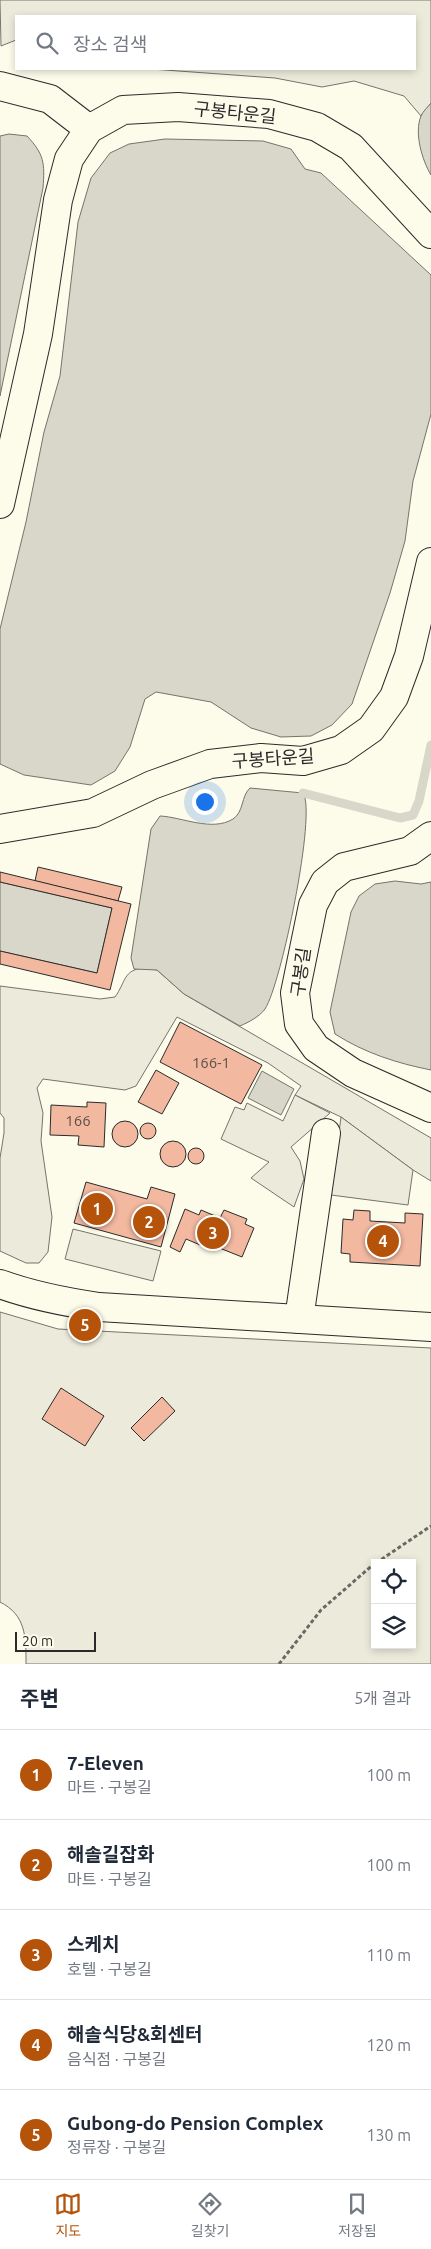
<!DOCTYPE html>
<html lang="ko">
<meta charset="utf-8">
<style>
:root{--surface:#fff;--page:#f2f2f3;--text:#1f2937;--muted:#747a83;--line:#e0e1e3;--accent:#b45309}
body{margin:0;font-family:Ubuntu,"Noto Sans KR",sans-serif;background:var(--page);color:var(--text)}
.controls{position:absolute;right:15px;bottom:15px;display:grid;overflow:hidden;border-radius:0px;box-shadow:0 2px 8px #0003}
.controls button{width:45px;height:45px;display:grid;place-items:center;padding:0;border:0;border-bottom:1px solid var(--line);background:var(--surface);color:var(--text);font:25px sans-serif}
.scale{position:absolute;left:15px;bottom:12px;width:81px;box-sizing:border-box;padding-left:5px;border:2px solid #2b2b2b;border-top:0;font-size:14px;line-height:18px;white-space:nowrap;color:#2b2b2b;-webkit-text-stroke:4px #fdfbea;paint-order:stroke}
.you{position:absolute;left:204px;top:801px;width:18px;height:18px;margin:-12px;border:4px solid #fff;border-radius:50%;background:#1a73e8;box-shadow:0 0 0 8px #1a73e833}
.badge{display:grid;place-items:center;width:32px;height:32px;border-radius:50%;background:var(--accent);color:#fff;font-size:16px;font-weight:700}
.pin{position:absolute;translate:-50% -50%;border:2px solid #fff;box-shadow:0 1px 5px #0006}
.list{margin:0;padding:0;list-style:none}
h2{display:flex;justify-content:space-between;align-items:center;height:65px;margin:0;padding:0 20px;font-size:21px}
h2 small{font-size:16px;font-weight:400;color:var(--muted)}
.list li{display:grid;grid-template-columns:32px 1fr auto;gap:15px;align-items:center;box-sizing:border-box;height:90px;padding:0 20px;border-top:1px solid var(--line)}
.list b{display:block;font-size:19px;white-space:nowrap}
.list p{margin:0;font-size:16px;white-space:nowrap;color:var(--muted)}
.list em{font-size:16px;font-style:normal;color:var(--muted)}
.icon{flex:none;width:28px;height:28px;fill:none;stroke:currentColor;stroke-width:2;stroke-linecap:round;stroke-linejoin:round}
.map{position:relative;flex:none;width:431px;height:1664px;overflow:hidden}
.search{position:absolute;background:var(--surface);box-shadow:0 2px 8px #0003;left:15px;right:15px;top:15px;height:55px;display:flex;align-items:center;gap:12px;box-sizing:border-box;padding:0 18px;border-radius:0px;color:var(--muted);font-size:19px}
.sheet{height:515px;background:var(--surface)}
nav{display:flex;justify-content:space-around;align-items:center;box-sizing:border-box;height:70px;border-top:1px solid var(--line);background:var(--surface);font-size:14px;color:var(--muted)}
nav a{display:grid;justify-items:center;gap:2px}
nav .on{color:var(--accent)}
.map>svg:first-child{display:block}
.green{fill:#ecebdb;stroke:#74746e;fill-rule:evenodd}
.parking{fill:#eceadb;stroke:#74746e}
.water{fill:#d8d7c9;stroke:#74746e}
.lines{fill:none;stroke-linecap:round;stroke-linejoin:round}
.stream{stroke:#d8d7c9;stroke-width:9}
.building{fill:#f2b8a0;stroke:#2b2b2b}
.minor-casing{stroke:#2b2b2b;stroke-width:30}
.path{stroke:#6a6964;stroke-width:3;stroke-dasharray:4 2.5;stroke-linecap:butt}
.minor{stroke:#fdfbea;stroke-width:28}
.labels{text-anchor:middle;stroke-width:4;stroke-linejoin:round;paint-order:stroke}
.number-label{font-size:15px;fill:#5d4e48}
.street-label{font-size:18px;fill:#2b2b2b;stroke:#fdfbea}
</style>
<div class="map">
<svg width="431" height="1664" viewBox="0 0 431 1664">
<rect width="100%" height="100%" fill="#fdfbea"/>
<g class="green">
<path d="M0,0h431v103l-10,13 -17,-20 -50,-15 -32,6 -47,-9 -124,-9h264v-53h-399v24l-15,6z"/>
<path d="M145,968l12,2 27,24 247,144v43l-18,-11 -72,-53 -46,-22 6,-9 -33,-23 -91,-46 -41,69 -11,4 -82,-11 -6,9 6,25 -2,28 11,76 -4,35 -9,11h-13l-26,-12v-93l4,-25v-15l-4,-5v-127l100,13 15,-2c11,-15 8,-28 30,-29z"/>
<path d="M0,1312l58,17 373,19v316h-405c0,-27 0,-49 -26,-62zM375,1563h37v82h-37z"/>
</g>
<g class="parking">
<path d="M295,1095l35,18 -39,34 9,14 4,18 -10,28 -43,-29 18,-16 -48,-23 14,-32 9,3 3,-7 36,18z"/>
<path d="M341,1117l72,53 -5,35 -77,-10z"/>
<path d="M73,1229l88,22 -8,30 -88,-22z"/>
</g>
<g class="water">
<path d="M431,103v72c-9,-15 -17,-42 -10,-59 2,-5 7,-9 10,-13z"/>
<path d="M9,134l18,2c17,18 18,27 16,52l-43,208v-260z"/>
<path d="M165,139l98,2 28,8 14,20 16,4 110,102v139l-18,67 -8,60 -15,52 -38,111 -20,21 -21,11 -30,1 -30,-9 -40,-26 -55,-10 -11,7 -15,48 -15,24 -24,14 -67,-10 -24,-11v-135l26,-107 18,-90 16,-56 18,-154 13,-44 19,-25 19,-9z"/>
<path d="M250,788l53,5c14,19 -22,192 -38,216 -6,8 -16,13 -25,17l-56,-32 -27,-24 -23,-1 -3,-11 20,-129 9,-13c22,1 52,16 73,3 11,-7 8,-23 17,-31z"/>
<path d="M395,881l26,3 10,-2v188c-35,-7 -66,-17 -96,-36l-5,-22 21,-100 8,-16 16,-12z"/>
<path d="M0,882l112,26 -15,65 -97,-22z"/>
<path d="M262,1071l32,18 -13,26 -33,-17z"/>
</g>
<g class="lines">
<path class="stream" d="M303,793l97,25 13,-3 6,-14 12,-56"/>
</g>
<g class="building">
<path d="M38,867l84,20 -4,14 -83,-20z"/>
<path d="M0,872l131,32 -21,86 -110,-26v-13l97,22 15,-65 -112,-26z"/>
<path d="M180,1022l82,43 -21,39 -81,-42z"/>
<path d="M156,1070l23,13 -17,31 -24,-12z"/>
<path d="M87,1102l19,1 -2,44 -26,-2 1,-9 -29,-1 1,-30 36,2z"/>
<circle cx="125" cy="1134" r="13"/>
<circle cx="148" cy="1131" r="8"/>
<circle cx="173" cy="1154" r="13"/>
<circle cx="196" cy="1156" r="8"/>
<path d="M86,1182l61,17 4,-12 24,7 -14,53 -87,-24z"/>
<path d="M185,1209l14,6 2,-5 19,8 4,-8 23,9 -2,5 9,4 -12,29 -35,-14 -2,4 -19,-8 -6,13 -10,-5z"/>
<path d="M354,1210l16,1v10l35,2v-10l18,1 -3,52 -70,-4v-8l-9,-1 2,-34 10,1z"/>
<path d="M61,1388l43,28 -19,30 -43,-27z"/>
<path d="M162,1397l13,14 -31,30 -13,-13z"/>
</g>
<g class="lines">
<g class="minor-casing">
<g id="minor">
<path d="M0,86l50,13 39,30"/>
<path d="M0,504l38,-170 20,-134 11,-41 20,-30 34,-19 55,-3 91,7 48,13 34,20 80,87"/>
<path d="M0,829l93,-16 59,-28 58,-21 51,-6 42,3 38,-11 30,-21 23,-32 15,-41 22,-94"/>
<path d="M431,836l-21,15 -66,16 -19,15 -12,23 -18,88 4,31 17,24 37,25 78,35"/>
<path d="M0,1284c33,12 64,18 99,23l332,20"/>
<path d="M299,1319l27,-186"/>
</g>
</g>
<g class="path">
<path d="M376,1563l55,-37"/>
<path d="M279,1664l42,-54 54,-47"/>
</g>
<use href="#minor" class="minor"/>
</g>
<g class="labels">
<g class="number-label">
<text x="211" y="1068">166-1</text>
<text x="78" y="1126">166</text>
</g>
<g class="street-label">
<text transform="translate(235 113) rotate(6)" y="6">구봉타운길</text>
<text transform="translate(273 759) rotate(-4)" y="6">구봉타운길</text>
<text transform="translate(301 972) rotate(-82)" y="6">구봉길</text>
</g>
</g>
</svg>
<div class="controls">
<button><svg class="icon" aria-label="locate" viewBox="0 0 24 24"><circle cx="12" cy="12" r="6"/><path d="M12 2v4M12 18v4M2 12h4M18 12h4"/></svg></button>
<button><svg class="icon" aria-label="layers" viewBox="0 0 24 24"><path d="M12 4l9 5-9 5-9-5zM3 14l9 5 9-5"/></svg></button>
</div>
<div class="scale">20 m</div>
<div class="you"></div>
<div class="pin badge" style="left:97px;top:1209px">1</div>
<div class="pin badge" style="left:149px;top:1222px">2</div>
<div class="pin badge" style="left:213px;top:1233px">3</div>
<div class="pin badge" style="left:383px;top:1241px">4</div>
<div class="pin badge" style="left:85px;top:1325px">5</div>
<div class="search"><svg class="icon" aria-label="search" viewBox="0 0 24 24"><circle cx="10" cy="10" r="6"/><path d="M15 15l6 6"/></svg>장소 검색</div>
</div>
<section class="sheet">
<h2>주변<small>5개 결과</small></h2>
<ul class="list">
<li><span class="badge">1</span><div><b>7-Eleven</b><p>마트 · 구봉길</p></div><em>100 m</em></li>
<li><span class="badge">2</span><div><b>해솔길잡화</b><p>마트 · 구봉길</p></div><em>100 m</em></li>
<li><span class="badge">3</span><div><b>스케치</b><p>호텔 · 구봉길</p></div><em>110 m</em></li>
<li><span class="badge">4</span><div><b>해솔식당&amp;회센터</b><p>음식점 · 구봉길</p></div><em>120 m</em></li>
<li><span class="badge">5</span><div><b>Gubong-do Pension Complex</b><p>정류장 · 구봉길</p></div><em>130 m</em></li>
</ul>
</section>
<nav>
<a class="on"><svg class="icon" aria-label="map" viewBox="0 0 24 24"><path d="M3 6l6-2 6 2 6-2v14l-6 2-6-2-6 2zM9 4v14M15 6v14"/></svg>지도</a>
<a><svg class="icon" aria-label="directions" viewBox="0 0 24 24"><path d="M12 3l9 9-9 9-9-9zM9 14v-3h6M13 9l2 2-2 2"/></svg>길찾기</a>
<a><svg class="icon" aria-label="saved" viewBox="0 0 24 24"><path d="M7 4h10v16l-5-4-5 4z"/></svg>저장됨</a>
</nav>
